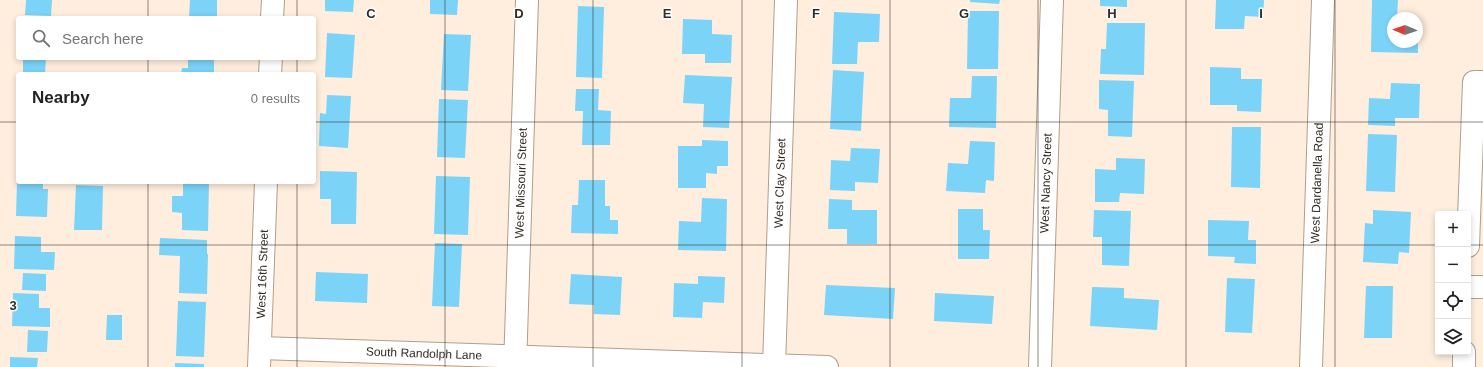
<!DOCTYPE html>
<meta charset="utf-8">
<style>
:root{--surface:#fff;--page:#f2f2f2;--text:#222;--muted:#767676;--line:#e0e0e0}
body{margin:0;font-family:Arial,sans-serif;background:var(--page);color:var(--text)}
.controls{position:absolute;right:12px;bottom:12px;display:grid;overflow:hidden;border-radius:4px;box-shadow:0 2px 6px #0003}
.controls button{width:36px;height:36px;display:grid;place-items:center;padding:0;border:0;border-bottom:1px solid var(--line);background:var(--surface);color:var(--text);font:20px sans-serif}
.compass{position:absolute;left:1387px;top:12px;width:36px;height:36px;border-radius:50%;background:var(--surface);box-shadow:0 2px 6px #0003;rotate:272deg}
.list{margin:0;padding:0;list-style:none}
h2{display:flex;justify-content:space-between;align-items:center;height:52px;margin:0;padding:0 16px;font-size:17px}
h2 small{font-size:13px;font-weight:400;color:var(--muted)}
.icon{flex:none;width:22px;height:22px;fill:none;stroke:currentColor;stroke-width:2;stroke-linecap:round;stroke-linejoin:round}
.map{position:relative;flex:none;width:1483px;height:367px;overflow:hidden}
.search{position:absolute;background:var(--surface);box-shadow:0 2px 6px #0003;left:16px;top:16px;width:300px;height:44px;display:flex;align-items:center;gap:10px;box-sizing:border-box;padding:0 14px;border-radius:4px;color:var(--muted);font-size:15px}
.panel{position:absolute;background:var(--surface);box-shadow:0 2px 6px #0003;left:16px;top:72px;width:300px;height:112px;border-radius:4px}
.map>svg:first-child{display:block}
.building{fill:#7bd3f7}
.lines{fill:none;stroke-linecap:round;stroke-linejoin:round}
.minor-casing{stroke:#b29e8a;stroke-width:24}
.minor{stroke:#fff;stroke-width:22}
.grid{fill:none;stroke:#332c23;stroke-width:1;stroke-opacity:0.55}
.labels{text-anchor:middle;stroke-width:3;stroke-linejoin:round;paint-order:stroke}
.street-label{font-size:12px;fill:#332c23;stroke:#fff}
.grid-label{font-size:13px;text-anchor:middle;font-weight:bold;fill:#332c23;stroke:#fff;stroke-width:3;stroke-linejoin:round;paint-order:stroke}
</style>
<div class="map">
<svg width="1483" height="367" viewBox="0 0 1483 367">
<rect width="100%" height="100%" fill="#fed"/>
<g class="building">
<path d="M26,0h26l-1,16 -26,-1z"/>
<path d="M190,0h27v18h-28z"/>
<path d="M325,0h29l-1,12 -28,-1z"/>
<path d="M430,0h28l-1,15 -27,-1z"/>
<path d="M970,0h30l-1,4 -29,-2z"/>
<path d="M1100,0h27v7l-27,-1z"/>
<path d="M1216,0h48l-1,17 -18,-1 -1,13h-29z"/>
<path d="M1372,0h26l-1,18h-4v24h25v11l-47,-1z"/>
<path d="M578,6l26,1 -2,71 -26,-1z"/>
<path d="M968,11h31l-1,58h-31z"/>
<path d="M834,12l46,2 -1,28h-21l-1,22h-25z"/>
<path d="M683,19l29,1v14l20,1 -1,28h-26v-9h-23z"/>
<path d="M1107,23h38l-1,52 -44,-1 1,-25h5z"/>
<path d="M327,33l28,2 -3,43 -27,-1z"/>
<path d="M444,34l27,1 -3,56 -27,-1z"/>
<path d="M23,58h23l-1,16h-22z"/>
<path d="M188,58h26v16h-33l1,-6h6z"/>
<path d="M1210,67l31,1v11h21l-1,33 -24,-1v-6h-27z"/>
<path d="M833,70l31,2 -3,59 -31,-2z"/>
<path d="M685,75l47,2 -3,51 -26,-1 1,-23 -21,-1z"/>
<path d="M972,76h25l-1,52 -47,-1 1,-29h21z"/>
<path d="M1099,80l35,1 -2,56 -24,-1v-26l-9,-1z"/>
<path d="M1391,83l29,1 -1,34h-24v8l-27,-1 1,-27 21,1z"/>
<path d="M576,89h23l-1,21 13,1 -1,34h-28l1,-34h-8z"/>
<path d="M327,95l24,1 -3,52 -29,-2 1,-33 6,1z"/>
<path d="M439,99l29,1 -3,58 -28,-1z"/>
<path d="M1232,127h29l-1,61 -29,-1z"/>
<path d="M1368,134l29,1 -2,57 -29,-1z"/>
<path d="M702,140l26,1v25h-11v8l-11,-1v15h-28v-42h24z"/>
<path d="M970,141l25,1 -1,39 -8,-1 -1,13 -39,-2 2,-28 20,1z"/>
<path d="M851,148l29,1 -2,34 -23,-1v9l-25,-1 1,-30 19,1z"/>
<path d="M1116,158l29,1 -1,35 -24,-1 -1,9h-24v-33l21,1z"/>
<path d="M320,171l37,1 -1,52h-25v-25h-11z"/>
<path d="M436,176l34,1 -2,58 -34,-1z"/>
<path d="M579,180h26v26h5v14h8v14l-47,-1 1,-28h6z"/>
<path d="M17,182h26v7h5l-1,28 -31,-1z"/>
<path d="M183,182h26l-1,49 -26,-1v-17l-10,-1v-16h11z"/>
<path d="M76,185l27,1 -1,44h-28z"/>
<path d="M702,198l25,1 -1,52 -48,-1 1,-29 22,1z"/>
<path d="M829,199l23,1v10h25v34h-30v-15h-19z"/>
<path d="M958,209h25v21h7l-1,29h-31z"/>
<path d="M1094,210l37,1 -2,55 -27,-1v-28h-9z"/>
<path d="M1373,210l38,2 -2,41 -10,-1 -1,12 -35,-2 2,-39 8,1z"/>
<path d="M1208,220l41,1 -1,19h8v24l-22,-1 1,-6 -27,-1z"/>
<path d="M15,236l26,1v15h14l-1,18 -40,-1z"/>
<path d="M160,238l47,2v14h1l-1,40 -28,-1 1,-37 -21,-1z"/>
<path d="M435,243l27,1 -3,63 -27,-1z"/>
<path d="M316,272l52,2 -1,29 -52,-2z"/>
<path d="M23,273l23,1v17l-24,-1z"/>
<path d="M571,274l51,3 -2,38 -26,-1v-9l-25,-1z"/>
<path d="M698,276l27,1 -1,26 -21,-1 -1,16 -29,-1 1,-34 24,1z"/>
<path d="M1227,278l28,1 -3,54 -27,-1z"/>
<path d="M826,285l69,3 -2,31 -69,-4z"/>
<path d="M1366,286h27l-1,52h-28z"/>
<path d="M1092,287l32,1v10l35,2 -2,30 -67,-4z"/>
<path d="M13,293l26,1v14h11v19l-38,-1z"/>
<path d="M935,293l59,3 -2,28 -58,-3z"/>
<path d="M178,301l28,1 -2,55 -28,-1z"/>
<path d="M107,315h15v25h-16z"/>
<path d="M28,330l20,1 -1,21h-20z"/>
<path d="M10,357l28,1 -1,9h-27z"/>
<path d="M175,363l29,1v3h-29z"/>
</g>
<g class="lines">
<g class="minor-casing">
<g id="minor">
<path d="M272,18l1,-18"/>
<path d="M270,74l1,-16"/>
<path d="M1468,246l6,-164h9"/>
<path d="M1468,287h15"/>
<path id="s1" d="M260,348l567,19"/>
<path id="s2" d="M259,367l7,-185"/>
<path id="s3" d="M515,367l12,-367"/>
<path id="s4" d="M774,367l12,-367"/>
<path id="s5" d="M1040,367l12,-367"/>
<path id="s6" d="M1311,367l12,-367"/>
<path d="M1464,367v-15"/>
</g>
</g>
<use href="#minor" class="minor"/>
</g>
<path class="grid" d="M148,0v18M297,0v18M445,0v367M593,0v367M742,0v367M890,0v367M1038,0v367M1186,0v367M1335,0v367M148,58v16M297,58v16M0,122h18M314,122h1169M148,182v185M297,182v185M0,245h1438M1468,245h15"/>
<g class="labels">
<g class="street-label">
<text dy="4" stroke="none"><textPath href="#s3" startOffset="184">West Missouri Street</textPath></text>
<text dy="4" stroke="none"><textPath href="#s4" startOffset="184">West Clay Street</textPath></text>
<text dy="4" stroke="none"><textPath href="#s5" startOffset="184">West Nancy Street</textPath></text>
<text dy="4" stroke="none"><textPath href="#s6" startOffset="184">West Dardanella Road</textPath></text>
<text dy="4" stroke="none"><textPath href="#s2" startOffset="93">West 16th Street</textPath></text>
<text dy="4" stroke="none"><textPath href="#s1" startOffset="164">South Randolph Lane</textPath></text>
</g>
</g>
<g class="grid-label">
<text x="371" y="18">C</text>
<text x="519" y="18">D</text>
<text x="667" y="18">E</text>
<text x="816" y="18">F</text>
<text x="964" y="18">G</text>
<text x="1112" y="18">H</text>
<text x="1261" y="18">I</text>
<text x="13" y="310">3</text>
</g>
</svg>
<div class="controls">
<button>+</button>
<button>−</button>
<button><svg class="icon" aria-label="locate" viewBox="0 0 24 24"><circle cx="12" cy="12" r="6"/><path d="M12 2v4M12 18v4M2 12h4M18 12h4"/></svg></button>
<button><svg class="icon" aria-label="layers" viewBox="0 0 24 24"><path d="M12 4l9 5-9 5-9-5zM3 14l9 5 9-5"/></svg></button>
</div>
<svg class="compass" viewBox="-18 -18 36 36"><path d="M0-13l5 13h-10z" fill="#e53935"/><path d="M0 13l5-13h-10z" fill="#767676"/></svg>
<div class="search"><svg class="icon" aria-label="search" viewBox="0 0 24 24"><circle cx="10" cy="10" r="6"/><path d="M15 15l6 6"/></svg>Search here</div>
<section class="panel">
<h2>Nearby<small>0 results</small></h2>
<ul class="list">
</ul>
</section>
</div>
